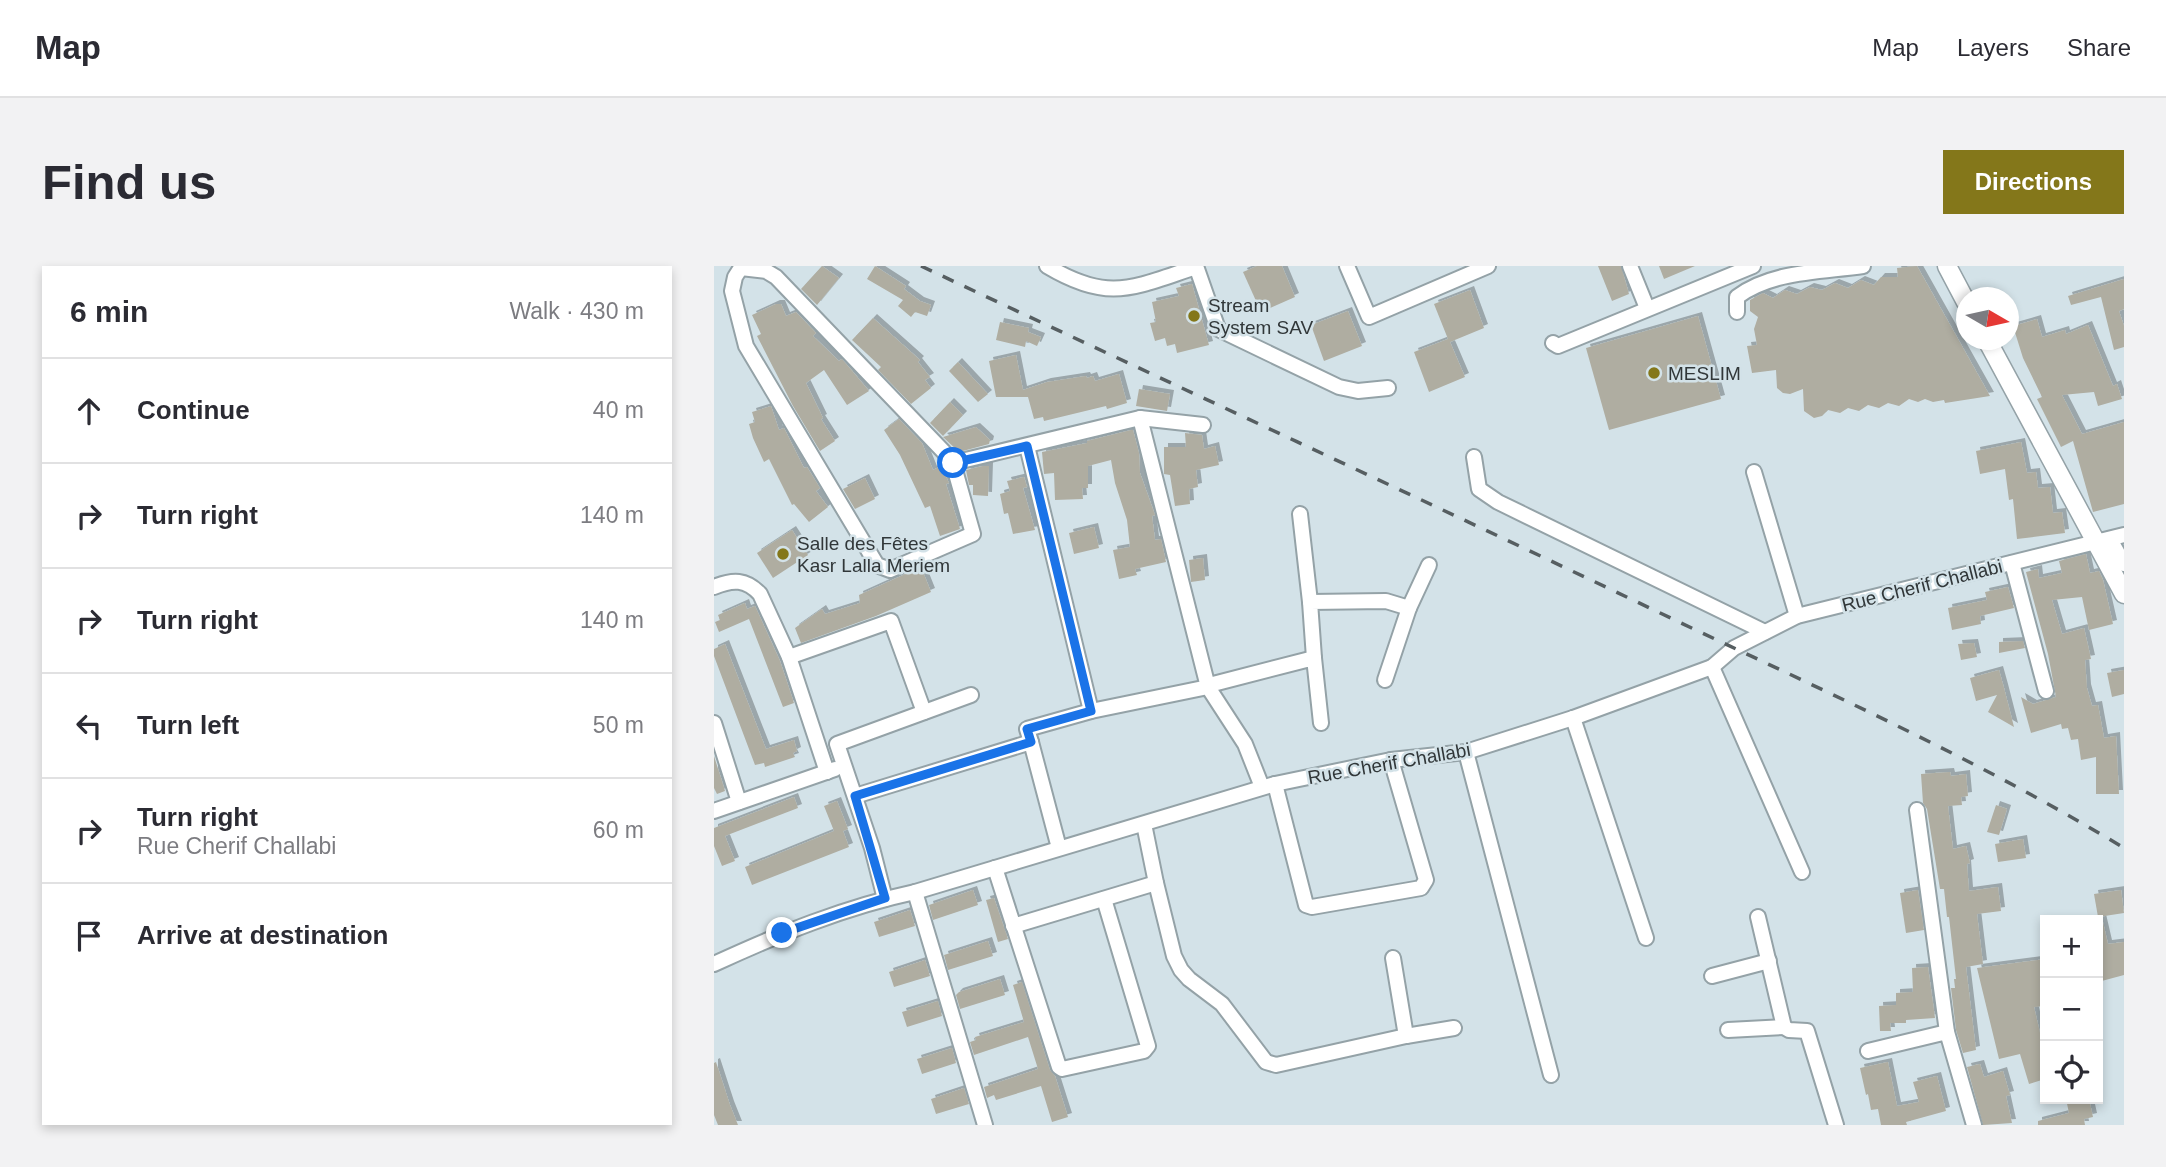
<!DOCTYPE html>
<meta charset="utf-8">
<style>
:root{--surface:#fff;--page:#f2f2f3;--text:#2b2b33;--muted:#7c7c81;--line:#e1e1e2;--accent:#84771a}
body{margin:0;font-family:Arial,sans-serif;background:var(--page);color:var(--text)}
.controls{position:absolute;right:21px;bottom:21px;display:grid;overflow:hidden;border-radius:0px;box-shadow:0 4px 10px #0003}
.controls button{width:63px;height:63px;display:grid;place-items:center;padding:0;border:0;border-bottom:2px solid var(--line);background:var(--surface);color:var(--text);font:35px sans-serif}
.compass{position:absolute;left:1242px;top:21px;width:63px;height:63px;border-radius:50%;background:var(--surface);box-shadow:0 4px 10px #0003;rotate:99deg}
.stop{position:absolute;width:21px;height:21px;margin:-16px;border:5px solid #1a73e8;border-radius:50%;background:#fff}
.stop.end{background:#1a73e8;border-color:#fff;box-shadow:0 2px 7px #0008}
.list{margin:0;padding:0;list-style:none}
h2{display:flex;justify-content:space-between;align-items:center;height:91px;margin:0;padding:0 28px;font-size:30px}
h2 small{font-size:23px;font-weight:400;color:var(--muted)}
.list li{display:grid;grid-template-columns:46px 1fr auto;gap:21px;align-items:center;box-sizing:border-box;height:105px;padding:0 28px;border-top:2px solid var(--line)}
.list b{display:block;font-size:26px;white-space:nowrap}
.list p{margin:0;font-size:23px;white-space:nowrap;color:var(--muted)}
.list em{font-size:23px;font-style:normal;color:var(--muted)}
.icon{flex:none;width:38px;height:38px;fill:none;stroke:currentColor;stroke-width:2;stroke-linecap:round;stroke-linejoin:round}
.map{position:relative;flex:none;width:1410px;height:859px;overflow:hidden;border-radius:0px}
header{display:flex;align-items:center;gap:42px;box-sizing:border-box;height:98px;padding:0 35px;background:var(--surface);border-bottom:2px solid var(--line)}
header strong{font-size:33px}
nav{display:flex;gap:38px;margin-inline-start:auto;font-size:24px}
.intro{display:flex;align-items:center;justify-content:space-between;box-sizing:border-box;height:168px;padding:0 42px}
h1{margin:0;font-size:49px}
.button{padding:18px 32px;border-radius:0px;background:var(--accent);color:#fff;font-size:24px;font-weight:700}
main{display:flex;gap:42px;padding:0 42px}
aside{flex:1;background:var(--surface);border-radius:0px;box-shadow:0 4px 10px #0003}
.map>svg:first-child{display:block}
.building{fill:#afada1;filter:url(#shadow)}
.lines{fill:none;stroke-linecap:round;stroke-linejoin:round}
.minor-casing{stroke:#94a2a7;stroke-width:18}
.major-casing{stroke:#94a2a7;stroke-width:21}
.minor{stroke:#fff;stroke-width:14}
.major{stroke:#fff;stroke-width:18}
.rail{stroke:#565e61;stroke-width:3.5;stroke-dasharray:12 12;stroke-linecap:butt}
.route{stroke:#1a73e8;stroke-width:9}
.poi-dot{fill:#84771a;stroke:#d3e2e8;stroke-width:2.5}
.labels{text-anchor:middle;stroke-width:5;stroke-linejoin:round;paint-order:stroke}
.poi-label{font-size:19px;fill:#313739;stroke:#d3e2e8;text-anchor:start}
.street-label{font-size:19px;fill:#313739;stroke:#d3e2e8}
</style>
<header>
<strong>Map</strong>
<nav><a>Map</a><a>Layers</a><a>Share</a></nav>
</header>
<div class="intro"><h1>Find us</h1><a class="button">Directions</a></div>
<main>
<aside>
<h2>6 min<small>Walk · 430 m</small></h2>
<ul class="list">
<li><svg class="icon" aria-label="ahead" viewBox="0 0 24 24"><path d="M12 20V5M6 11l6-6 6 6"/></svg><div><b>Continue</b></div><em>40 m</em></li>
<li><svg class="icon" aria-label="right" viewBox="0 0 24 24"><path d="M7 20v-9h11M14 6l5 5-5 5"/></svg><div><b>Turn right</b></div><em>140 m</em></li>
<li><svg class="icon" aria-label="right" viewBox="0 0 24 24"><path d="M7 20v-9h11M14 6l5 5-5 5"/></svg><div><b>Turn right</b></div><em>140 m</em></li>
<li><svg class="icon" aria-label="left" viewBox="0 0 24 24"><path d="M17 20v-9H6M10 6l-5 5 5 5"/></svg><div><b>Turn left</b></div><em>50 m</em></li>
<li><svg class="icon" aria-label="right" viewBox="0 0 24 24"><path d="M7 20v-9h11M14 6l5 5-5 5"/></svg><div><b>Turn right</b><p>Rue Cherif Challabi</p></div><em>60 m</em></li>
<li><svg class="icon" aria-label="arrive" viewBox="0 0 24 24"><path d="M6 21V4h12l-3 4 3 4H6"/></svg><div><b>Arrive at destination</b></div></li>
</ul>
</aside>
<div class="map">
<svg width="1410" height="859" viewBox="0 0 1410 859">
<defs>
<filter id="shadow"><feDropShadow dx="4" dy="-4" stdDeviation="0" flood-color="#0004"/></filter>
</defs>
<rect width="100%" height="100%" fill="#d3e2e8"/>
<g class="building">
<path d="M108,0l17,12 -22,27 -16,-16z"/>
<path d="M161,0l31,20 -2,3 16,12 11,4 -4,11 -12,-4 -4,5 -13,-11 5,-6 -36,-21z"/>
<path d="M543,0h25l13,31 -34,15 -18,-40z"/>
<path d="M884,0h23l8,28 -17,7z"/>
<path d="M945,0h36l-31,13z"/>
<path d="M1203,0l73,130 -45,7 -1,-3 -11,2 -8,-3 -7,3 -9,-3 -10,7 -11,-3 -9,5 -11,-3 -9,6 -11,-3 -8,5 -12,-3 -6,6 -8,2 -10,-7 -1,-22 -13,5 -7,-1 -6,-5 -1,-18 -24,3 -5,-27 10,-1 -3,-16 4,-12 -8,-6v-11l13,-7 10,5 12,-8 12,4 13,-7 12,3 13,-7 13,5 13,-8 13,5 7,-8h17l-1,-9z"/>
<path d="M1410,13v30l-5,2 5,15v21l-10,3 -13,-53 -30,8 -3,-9z"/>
<path d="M478,18l17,61 -32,8 -2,-9 -8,2 -2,-8 -10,3 -5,-18 6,-1 -4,-20 27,-6 -3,-8z"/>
<path d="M756,24l14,38 -34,14 15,35 -36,15 -15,-40 34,-13 -14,-35z"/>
<path d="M62,38h5l5,12 10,-4 20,21 -3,3 26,25 3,-2 27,32 -22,14 -23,-35 -18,13 17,35 -2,1 14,22 -15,10 -27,-45 -36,-70 4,-2 -9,-19z"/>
<path d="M634,45l14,35 -38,15 -13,-36z"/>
<path d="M984,50l23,83 -112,31 -23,-82z"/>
<path d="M159,52l47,42 -2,2 12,15 -5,3 6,8 -20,16 -33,-34 3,-3 -29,-27z"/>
<path d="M1323,53l5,18 23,-7 1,4 22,-9 25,61 4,-2 5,15 -24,7 -4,-14 -32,3 20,39 42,-12v82l-31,8 -20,-71 -12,6 -24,-48 5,-2 -19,-39 -10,-32z"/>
<path d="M286,56l29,6 -1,4 13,5 -4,9 -11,-5 -1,6 -29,-7z"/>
<path d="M302,89l7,35 24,-8 39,-6 1,2 6,-2 2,5 24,-7 8,29 -20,6 -1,-3 -62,15 -1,-4 -9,2 -6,-22h-32l-7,-36z"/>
<path d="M244,96l30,32 -10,8 -29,-31z"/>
<path d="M425,123l31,5 -3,17 -31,-5z"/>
<path d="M236,136l13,13 -20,21 -13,-13z"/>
<path d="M57,140l8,24 5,-2 20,40 3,-1 13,21 -4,3 12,16 -19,15 -15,-18 -2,1 -23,-46 -5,3 -11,-24 -4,-14 6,-2 -3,-10z"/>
<path d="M185,153l23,24 11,27 8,-4 8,17 -3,1 14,45 -20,7 -10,-30 -5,2 -25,-53 -16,-25z"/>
<path d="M262,161l14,13 -1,4 -30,8 -16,-15z"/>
<path d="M417,164h2l6,23 1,20 15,42 -3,1 3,24 6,-1 5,23 -31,7 2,6 -18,4 -6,-29 17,-3 -3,-27 -12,-37 -4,-23 -23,6v22h-6l1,11 -28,1 -1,-27 -10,1 -2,-22 45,-9v-2z"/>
<path d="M471,167l17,2 2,14 11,-3 4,19 -23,5 2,17 -9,2 1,15 -15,2 -5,-31 -6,-1v-27h22z"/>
<path d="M1307,176l6,31 9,-1 2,16 12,-1 3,26 9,-1 3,21 -48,6 -4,-40 -4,1 -4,-31 -25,5 -4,-23z"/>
<path d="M269,200h6l-1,30 -15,-1v-10h-4l-3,-15z"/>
<path d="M310,211l3,10 -4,1 12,42 -22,4 -5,-21 -4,1 -4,-20 10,-3 -3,-10z"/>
<path d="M151,212l10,21 -20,10 -12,-20z"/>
<path d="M380,261l5,21 -25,6 -5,-21z"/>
<path d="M78,264l16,25 -35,23 -16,-25z"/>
<path d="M1372,288l4,19 9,-2 4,9 10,44 -24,6 -7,-33 -30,3 10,34 22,-6 7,31 -6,1 2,28 5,18 6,-1 6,33 12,-2 3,58h-23v-37l-15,3 -3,-21 -7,1 -3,-12 -6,1 -1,-5 -30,9 -10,-36 12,7 23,-7 -8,-43 -22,-82 12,-3 1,9 23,-5 -3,-12z"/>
<path d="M489,292l2,22 -14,2 -2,-22z"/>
<path d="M207,301l10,25 -55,24 -75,27 -6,-15 27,-19 3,5 35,-11 -1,-8z"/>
<path d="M1294,321l6,21 -34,8 1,8 -29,6 -4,-22 39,-8 -2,-8z"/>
<path d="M31,337l2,6 8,-3 25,55 14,42 -11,4 -34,-88 -30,13 -4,-10 5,-2 -2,-5z"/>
<path d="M1309,375l2,7 -26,5v-11z"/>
<path d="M1260,377l3,14 -16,3 -3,-16z"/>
<path d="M11,378l41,105 28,-9 3,11 -4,2 2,4 -30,10 -1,-4 -9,2 -41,-109v-7z"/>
<path d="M1285,404l5,18 10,39 -26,-15 9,-17 -21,6 -6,-23z"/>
<path d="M1410,404v24l-12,3 -5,-24z"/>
<path d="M0,490l11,35 -8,3 -3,-6z"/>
<path d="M1236,506l1,4 15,-2 2,22 -7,1 1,8 -14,1 5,43 13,-3 4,17 -3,1 2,27 29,-4 3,24 -24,3 6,50 -17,3 10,83 -13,3 -7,-23 -5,-42h4l-1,-9h2l-7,-62h-2l-3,-28h-4l-13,-80 -4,-6 -2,-29z"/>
<path d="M80,531l4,11 -73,28 10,25 -13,5 -8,-20v-18z"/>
<path d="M123,535l11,28 -5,2 6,16 -97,38 -7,-18 89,-36 -10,-25z"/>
<path d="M1282,539l11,4 -8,26 -12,-3z"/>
<path d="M1309,573l3,19 -28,4 -3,-18z"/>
<path d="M259,624l5,15 -45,15 -4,-15z"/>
<path d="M1204,624l6,40 -18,3 -6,-40z"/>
<path d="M1407,624l3,23 -26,4 -4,-23z"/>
<path d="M280,632l14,41 -10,3 -12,-42z"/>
<path d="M196,644l5,16 -36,11 -5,-15z"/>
<path d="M1388,652l6,26 16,-2v33l-26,7v-63z"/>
<path d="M274,675l5,15 -45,14 -4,-15z"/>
<path d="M1331,693v47l-11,1 10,43 -4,1 5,18v10l-16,5 -9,-30 -21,5 -22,-91z"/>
<path d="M211,694l5,16 -36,11 -5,-15z"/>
<path d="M1214,701l7,51 -29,2v3h-16l1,8h-11l-1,-25 17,-1v-12l17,-1 -1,-24z"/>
<path d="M286,713l5,16 -45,14 -4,-14 3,-3z"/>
<path d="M308,716l28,88 5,6 13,41 -16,5 -11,-36 -45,14 -2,-5 -7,3 -3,-11 54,-18 -10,-32 -54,18 -4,-13 6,-2 -1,-3 49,-15 -11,-37z"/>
<path d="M224,735l4,15 -35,11 -5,-15z"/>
<path d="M238,782l4,15 -34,11 -5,-15z"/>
<path d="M2,796l14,43 8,20h-20l-4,-10v-52z"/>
<path d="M1174,796l9,44 22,-4 -6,-20 24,-6 9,35 -40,11 1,3h-26l-3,-16 -7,1 -3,-16 -2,1 -6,-27z"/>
<path d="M1266,798l4,13 19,-6 7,24 -4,1 6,27 -29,2 -16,-58z"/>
<path d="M250,822l5,16 -33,10 -5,-15z"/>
<path d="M1352,833h23l4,18 -9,2 1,6h-47v-4l31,-8z"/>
</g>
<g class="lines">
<g class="minor-casing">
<g id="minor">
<path d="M28,0l-7,11 -3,14 14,55 131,219 13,5 83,-36 -20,-71"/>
<path d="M333,0c62,37 85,22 149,1"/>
<path d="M482,0l22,63 121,58 19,4 30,-3"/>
<path d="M633,0l22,51 119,-51"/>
<path d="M916,0l17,42"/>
<path d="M27,2l25,3 10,6 167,174 10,12 187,-45 63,7"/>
<path d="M1023,46v-15c34,-26 85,-25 126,-31"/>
<path d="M839,77l5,3 195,-80"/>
<path d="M426,152l68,269 5,-3 101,-26 7,65"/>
<path d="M313,180l64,265"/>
<path d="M760,191l5,32 19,13 267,130"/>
<path d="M1040,206l43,144"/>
<path d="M586,248l10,88"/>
<path d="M1396,273l14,25"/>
<path d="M1298,297l34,128"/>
<path d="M0,321c19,-8 32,-8 46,7l29,63 38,115"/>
<path d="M695,342l20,-43"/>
<path d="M75,391l102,-36 33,91"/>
<path d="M600,392l-4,-56 76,-1 23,7 -24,72"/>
<path d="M998,401l90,205"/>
<path d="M859,452l73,220"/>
<path d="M0,457l25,79"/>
<path d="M317,476l-4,-13 64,-18 117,-24 37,57 17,43"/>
<path d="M752,486l85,323"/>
<path d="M561,518l31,121 6,2 109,-19 5,-8 -35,-120"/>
<path d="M141,530l176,-54 28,106"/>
<path d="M1203,544l30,222"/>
<path d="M0,545l121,-42"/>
<path d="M430,558l12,59 18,73 7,14 8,9 33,25 44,58 10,3 130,-29 48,-8"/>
<path d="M281,602l64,199 3,2 82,-18 4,-5 -44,-147"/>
<path d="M201,626l70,233"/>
<path d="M171,633l-13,-51 -35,-104 134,-49"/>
<path d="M1044,651l26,110 5,3 18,1 29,94"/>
<path d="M299,660l143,-43"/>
<path d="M679,692l13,78"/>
<path d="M0,698c65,-30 131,-57 201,-72l360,-108 116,-24 75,-8 107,-34 139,-51 22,-19 63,-32 327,-81"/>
<path d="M998,710l57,-15"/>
<path d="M1014,764l56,-3"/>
<path d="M1154,785l79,-19 27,93"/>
</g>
</g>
<g class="major-casing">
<g id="major">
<path d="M1233,0l19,36"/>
<path d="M1273,74l137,254"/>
</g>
</g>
<use href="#minor" class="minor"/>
<use href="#major" class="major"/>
<path class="rail" d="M207,0c253,119 508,236 760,357 150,71 301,139 443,225"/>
</g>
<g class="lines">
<path class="route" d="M68,667l103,-35 -30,-102 176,-54 -4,-13 64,-18 -64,-265 -74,17"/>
</g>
<g class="poi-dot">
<circle cx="480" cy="50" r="7"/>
<circle cx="940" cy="107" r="7"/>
<circle cx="69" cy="288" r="7"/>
</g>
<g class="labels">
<g class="poi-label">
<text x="494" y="46">Stream<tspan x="494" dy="22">System SAV</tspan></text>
<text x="954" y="114">MESLIM</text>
<text x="83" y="284">Salle des Fêtes<tspan x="83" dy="22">Kasr Lalla Meriem</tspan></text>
</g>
<g class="street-label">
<text transform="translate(1208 319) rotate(-14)" y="7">Rue Cherif Challabi</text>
<text transform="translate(675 497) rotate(-10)" y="7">Rue Cherif Challabi</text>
</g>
</g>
</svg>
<div class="controls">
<button>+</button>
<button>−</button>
<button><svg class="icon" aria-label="locate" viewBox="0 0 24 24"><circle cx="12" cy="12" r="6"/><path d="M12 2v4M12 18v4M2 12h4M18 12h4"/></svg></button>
</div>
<svg class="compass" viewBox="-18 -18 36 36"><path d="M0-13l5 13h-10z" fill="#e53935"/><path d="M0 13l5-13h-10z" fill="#7c7c81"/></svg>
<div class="stop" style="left:239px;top:197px"></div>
<div class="stop end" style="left:68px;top:667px"></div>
</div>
</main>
